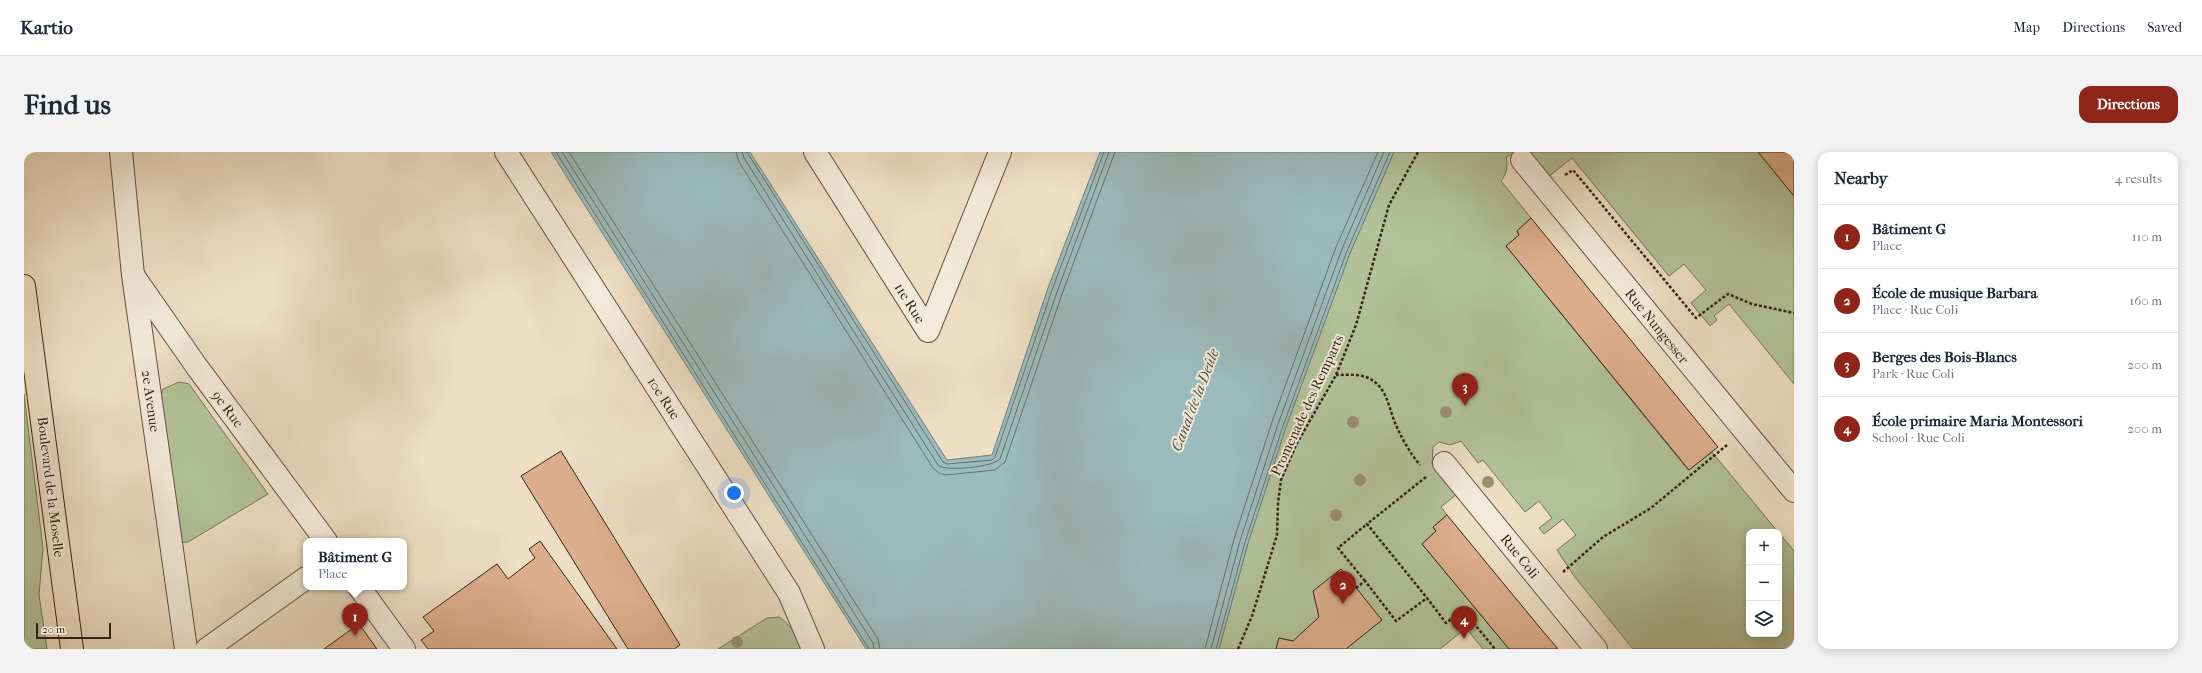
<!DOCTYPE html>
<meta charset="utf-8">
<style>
:root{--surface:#fff;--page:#f2f2f3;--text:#1f2937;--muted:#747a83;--line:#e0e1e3;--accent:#8f2418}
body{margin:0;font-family:"IM FELL French Canon",serif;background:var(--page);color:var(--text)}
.controls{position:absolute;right:12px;bottom:12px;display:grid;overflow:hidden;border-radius:8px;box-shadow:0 2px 10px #0003}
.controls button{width:36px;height:36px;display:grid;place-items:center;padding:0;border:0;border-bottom:1px solid var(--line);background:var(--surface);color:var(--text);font:20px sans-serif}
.scale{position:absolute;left:12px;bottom:10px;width:75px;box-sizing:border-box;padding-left:4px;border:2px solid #342513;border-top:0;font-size:11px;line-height:14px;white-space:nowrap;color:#342513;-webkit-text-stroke:3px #f3ead9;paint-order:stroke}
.you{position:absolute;left:710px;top:341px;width:14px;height:14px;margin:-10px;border:3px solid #fff;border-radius:50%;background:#1a73e8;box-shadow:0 0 0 6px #1a73e833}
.badge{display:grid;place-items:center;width:26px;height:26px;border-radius:50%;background:var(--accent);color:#fff;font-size:13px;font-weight:700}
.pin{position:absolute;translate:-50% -33px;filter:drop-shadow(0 1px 2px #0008)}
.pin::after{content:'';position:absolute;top:21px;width:14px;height:12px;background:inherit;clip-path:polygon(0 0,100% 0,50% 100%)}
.popup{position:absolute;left:279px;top:386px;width:104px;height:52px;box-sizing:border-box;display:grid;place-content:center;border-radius:8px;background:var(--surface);filter:drop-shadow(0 1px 3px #0005);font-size:13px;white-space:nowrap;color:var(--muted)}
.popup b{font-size:15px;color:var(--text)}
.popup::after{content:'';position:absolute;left:50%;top:100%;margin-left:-8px;border:8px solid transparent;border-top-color:var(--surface)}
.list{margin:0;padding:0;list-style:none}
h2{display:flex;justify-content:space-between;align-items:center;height:52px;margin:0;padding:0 16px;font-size:17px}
h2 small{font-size:13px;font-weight:400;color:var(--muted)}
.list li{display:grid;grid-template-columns:26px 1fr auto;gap:12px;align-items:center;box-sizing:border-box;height:64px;padding:0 16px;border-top:1px solid var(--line)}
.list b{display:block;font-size:15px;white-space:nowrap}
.list p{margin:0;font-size:13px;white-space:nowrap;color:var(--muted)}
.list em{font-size:13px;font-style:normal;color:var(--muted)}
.icon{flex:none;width:22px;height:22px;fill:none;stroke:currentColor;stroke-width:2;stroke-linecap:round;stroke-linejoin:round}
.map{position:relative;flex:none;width:1770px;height:497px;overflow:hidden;border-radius:12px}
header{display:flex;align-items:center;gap:24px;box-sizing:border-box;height:56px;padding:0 20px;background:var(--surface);border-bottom:1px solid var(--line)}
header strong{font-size:19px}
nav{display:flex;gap:22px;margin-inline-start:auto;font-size:14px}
.intro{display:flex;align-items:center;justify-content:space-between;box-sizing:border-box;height:96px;padding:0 24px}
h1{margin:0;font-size:28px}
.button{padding:10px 18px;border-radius:12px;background:var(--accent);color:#fff;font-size:14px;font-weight:700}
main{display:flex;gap:24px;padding:0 24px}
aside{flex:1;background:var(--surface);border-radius:12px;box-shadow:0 2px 10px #0003}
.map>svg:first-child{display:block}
.green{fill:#b2c299;stroke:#737456}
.water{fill:#9bbbbc;stroke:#727f78}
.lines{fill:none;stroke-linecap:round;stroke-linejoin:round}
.shore{stroke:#687068;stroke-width:1}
.building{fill:#ddae8d;stroke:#342513}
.minor-casing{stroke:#62533f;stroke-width:24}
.major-casing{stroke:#342513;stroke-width:24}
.path{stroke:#342513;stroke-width:2.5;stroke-dasharray:3 2;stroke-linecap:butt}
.minor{stroke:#f3ead9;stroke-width:22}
.major{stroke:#eddec4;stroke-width:22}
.tree{fill:#998e75}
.labels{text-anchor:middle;stroke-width:4;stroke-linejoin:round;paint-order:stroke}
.street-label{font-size:14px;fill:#342513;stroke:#f3ead9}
.water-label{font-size:15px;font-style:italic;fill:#535246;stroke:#f3ead9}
</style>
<header>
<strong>Kartio</strong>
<nav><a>Map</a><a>Directions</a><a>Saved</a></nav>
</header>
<div class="intro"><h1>Find us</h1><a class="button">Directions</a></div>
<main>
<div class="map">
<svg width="1770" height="497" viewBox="0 0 1770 497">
<rect width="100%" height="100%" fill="#eddec4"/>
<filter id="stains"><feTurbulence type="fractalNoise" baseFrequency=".005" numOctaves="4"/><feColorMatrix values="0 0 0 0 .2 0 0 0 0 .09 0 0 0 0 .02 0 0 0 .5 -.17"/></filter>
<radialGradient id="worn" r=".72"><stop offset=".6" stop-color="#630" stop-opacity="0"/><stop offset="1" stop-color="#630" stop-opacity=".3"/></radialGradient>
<g class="green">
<path d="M1370,0h364l36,44v188l-65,-80 -15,12 3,4 -7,6 -19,-23 15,-13 -22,-26 -15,12 -97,-118 -24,19 -34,-24 -8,4c2,10 1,16 -5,24l30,37 -14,13 2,4 -13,11 182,224 24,-18 66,80h-29v102h30v-101l15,18v98h-161l-59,-73 -17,-26 19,-15 -13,-16 -19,15 -5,-6 13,-10 -13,-17 -14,11 -42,-52 -5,3 -17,-22 -11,4 -11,-3 -6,5 -1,17 25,30 -16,13 6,8 -14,12 3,4 -14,13 87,105h-26l-17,-21 -26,21h-221l29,-106 38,-116 64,-174z"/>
<path d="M155,230l10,2 79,110 -80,48 -13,1 -14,-147 2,-7z"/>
<path d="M0,242l19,154 -4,47 8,54h-23z"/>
<path d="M755,465c13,9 18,18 22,32h-83l49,-31z"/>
</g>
<path class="water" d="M527,0h199l197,308 45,-5 56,-167 52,-136h294l-44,101 -64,174 -38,116 -29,106h-353z"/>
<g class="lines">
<g class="shore">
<path d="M532,0l313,497"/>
<path d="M538,0l311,491 1,6"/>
<path d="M545,0l309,487 2,10"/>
<path d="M712,0l3,10 194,306 6,5 7,2 49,-5 10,-8 57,-168 53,-142"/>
<path d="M718,0l2,6 194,307c7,7 56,2 62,-6l57,-167 52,-140"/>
<path d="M723,0l196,310 4,2 45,-4 3,-3 57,-167 52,-138"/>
<path d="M1181,497l29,-110 38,-117 64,-175 42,-95"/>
<path d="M1187,497l29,-108 38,-117 64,-175 42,-97"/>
<path d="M1192,497l29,-107 38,-116 64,-175 43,-99"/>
</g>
</g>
<g class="building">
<path d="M1734,0h36v44z"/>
<path d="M1507,66l187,229 -29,23 -183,-224 13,-11 -2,-4z"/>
<path d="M537,299l119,194 -6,4h-46l-107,-173z"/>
<path d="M1423,363l94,114 17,20h-49l-87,-105 14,-13 -3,-4z"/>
<path d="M516,389l77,108h-189l-7,-9 13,-9 -11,-14 74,-53 11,15 27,-21 -6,-9z"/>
<path d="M1317,417l41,51 -36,29h-70l3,-11 14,3 26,-24 -6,-26z"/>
<path d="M335,472l18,25h-53z"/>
</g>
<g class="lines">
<g class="minor-casing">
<g id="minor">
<path d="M97,0l12,123 53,374"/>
<path d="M482,0l283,441 24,56"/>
<path d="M791,0l113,179 72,-179"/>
<path d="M1498,8l272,331"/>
<path d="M111,126l62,89 129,174"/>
<path d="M1420,311l152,186"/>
<path d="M335,435l45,62"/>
<path d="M183,497l99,-71"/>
</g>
</g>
<g class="major-casing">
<path id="major" d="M0,134l48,363"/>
</g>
<g class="path">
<path d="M1541,23l8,-5 123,148 32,-24 24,10 42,9"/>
<path d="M1312,223c11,0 25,-2 36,5 16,10 17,30 24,45 6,14 14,28 24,40"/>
<path d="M1402,325l-59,47 60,74"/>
<path d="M1539,420l40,-35 48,-29 76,-63"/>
<path d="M1341,429l-27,-33 29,-24"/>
<path d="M1332,436l9,-7 31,40 31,-23 19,25 17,-13 32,39"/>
<path d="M1214,497l14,-33 25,-81 1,-32 3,-23 15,-35 40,-70 20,-50 33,-120 29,-53"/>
</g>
<use href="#minor" class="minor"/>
<use href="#major" class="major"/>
</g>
<g class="tree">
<circle cx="1422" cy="260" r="6"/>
<circle cx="1329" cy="270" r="6"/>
<circle cx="1336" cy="328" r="6"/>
<circle cx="1464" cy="330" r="6"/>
<circle cx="1312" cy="363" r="6"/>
<circle cx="713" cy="490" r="6"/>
</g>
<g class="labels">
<g class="street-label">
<text transform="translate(886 151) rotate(58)" y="5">11e Rue</text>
<text transform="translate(1633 174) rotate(51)" y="5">Rue Nungesser</text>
<text transform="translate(640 246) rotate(57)" y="5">10e Rue</text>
<text transform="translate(127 249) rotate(82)" y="5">2e Avenue</text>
<text transform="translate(1283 253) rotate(-65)" y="5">Promenade des Remparts</text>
<text transform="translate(204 257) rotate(53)" y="5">9e Rue</text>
<text transform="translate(27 335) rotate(83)" y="5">Boulevard de la Moselle</text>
<text transform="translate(1496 404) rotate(51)" y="5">Rue Coli</text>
</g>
<g class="water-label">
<text transform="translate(1171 248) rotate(-69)" y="5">Canal de la Deûle</text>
</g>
</g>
<rect width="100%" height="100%" filter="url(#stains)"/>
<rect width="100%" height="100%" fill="url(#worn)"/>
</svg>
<div class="controls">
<button>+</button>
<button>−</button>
<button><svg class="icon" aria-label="layers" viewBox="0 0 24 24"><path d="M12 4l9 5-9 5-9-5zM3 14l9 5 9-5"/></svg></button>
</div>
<div class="scale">20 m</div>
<div class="you"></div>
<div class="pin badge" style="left:331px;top:484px">1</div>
<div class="popup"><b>Bâtiment G</b>Place</div>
<div class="pin badge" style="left:1319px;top:452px">2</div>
<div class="pin badge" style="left:1441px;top:254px">3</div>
<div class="pin badge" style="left:1440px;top:487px">4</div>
</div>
<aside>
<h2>Nearby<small>4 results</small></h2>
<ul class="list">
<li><span class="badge">1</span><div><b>Bâtiment G</b><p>Place</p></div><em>110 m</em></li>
<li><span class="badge">2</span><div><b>École de musique Barbara</b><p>Place · Rue Coli</p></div><em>160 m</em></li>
<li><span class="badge">3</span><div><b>Berges des Bois-Blancs</b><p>Park · Rue Coli</p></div><em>200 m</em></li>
<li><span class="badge">4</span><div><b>École primaire Maria Montessori</b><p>School · Rue Coli</p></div><em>200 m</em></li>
</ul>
</aside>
</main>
